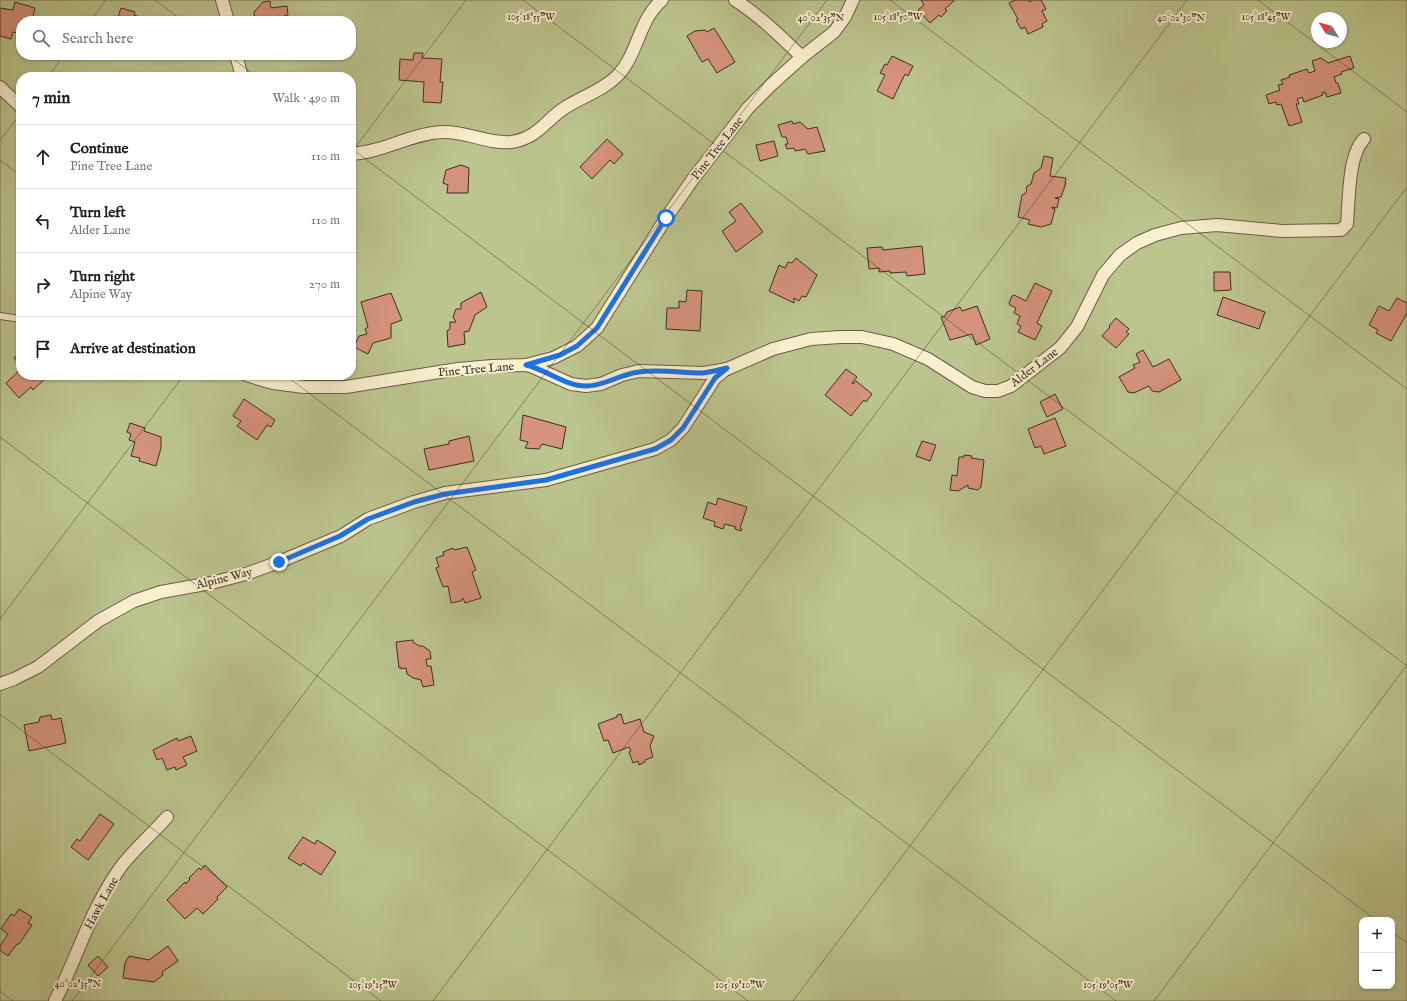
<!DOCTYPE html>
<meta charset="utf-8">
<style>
:root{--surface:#fff;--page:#f6f6f6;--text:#222;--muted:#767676;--line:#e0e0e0}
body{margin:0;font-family:"IM FELL English",serif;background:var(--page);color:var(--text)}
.controls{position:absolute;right:12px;bottom:12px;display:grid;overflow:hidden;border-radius:8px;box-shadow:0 1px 3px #0004}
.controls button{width:36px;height:36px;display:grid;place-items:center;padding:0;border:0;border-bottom:1px solid var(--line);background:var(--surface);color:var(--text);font:20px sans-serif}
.compass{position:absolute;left:1311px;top:12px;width:36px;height:36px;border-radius:50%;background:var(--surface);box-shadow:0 1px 3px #0004;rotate:307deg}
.stop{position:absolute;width:12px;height:12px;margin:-9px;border:3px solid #1a73e8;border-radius:50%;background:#fff}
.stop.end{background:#1a73e8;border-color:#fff;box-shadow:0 1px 4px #0008}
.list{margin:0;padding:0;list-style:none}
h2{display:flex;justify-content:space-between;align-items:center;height:52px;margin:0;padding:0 16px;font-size:17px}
h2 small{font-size:13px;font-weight:400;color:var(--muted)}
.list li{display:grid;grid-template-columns:26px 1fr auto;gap:12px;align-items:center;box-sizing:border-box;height:64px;padding:0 16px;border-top:1px solid var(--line)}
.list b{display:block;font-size:15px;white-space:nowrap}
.list p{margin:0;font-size:13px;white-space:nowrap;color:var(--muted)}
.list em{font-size:13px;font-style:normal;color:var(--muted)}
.icon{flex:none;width:22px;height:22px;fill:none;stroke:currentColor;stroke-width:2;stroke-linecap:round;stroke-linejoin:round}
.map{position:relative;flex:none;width:1407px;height:1001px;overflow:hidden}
.search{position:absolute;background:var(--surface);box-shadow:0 1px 3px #0004;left:16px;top:16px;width:340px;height:44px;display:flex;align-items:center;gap:10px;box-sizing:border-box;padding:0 14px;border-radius:16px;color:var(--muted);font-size:15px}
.panel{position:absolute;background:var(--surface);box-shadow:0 1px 3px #0004;left:16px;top:72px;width:340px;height:308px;border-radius:16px}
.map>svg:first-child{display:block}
.green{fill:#bcc58e;stroke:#7c7a59;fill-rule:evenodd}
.building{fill:#d5937d;stroke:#3b2e24}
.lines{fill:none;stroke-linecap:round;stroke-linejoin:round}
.service-casing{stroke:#6a5c48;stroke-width:8}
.minor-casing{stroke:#6a5c48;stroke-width:14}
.service{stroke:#faefcf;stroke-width:6}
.minor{stroke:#faefcf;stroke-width:12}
.route{stroke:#1a73e8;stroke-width:5}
.ticks{fill:none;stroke:#3b2e24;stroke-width:1;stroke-opacity:0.45}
.labels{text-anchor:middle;stroke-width:4;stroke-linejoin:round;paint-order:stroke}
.street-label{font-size:12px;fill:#3b2e24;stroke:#faefcf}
.ticks-label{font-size:10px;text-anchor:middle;fill:#3b2e24;stroke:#faefcf;stroke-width:4;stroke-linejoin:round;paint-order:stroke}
</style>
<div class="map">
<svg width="1407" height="1001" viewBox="0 0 1407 1001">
<rect width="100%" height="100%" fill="#f7e6b5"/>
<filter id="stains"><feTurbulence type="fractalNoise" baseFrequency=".005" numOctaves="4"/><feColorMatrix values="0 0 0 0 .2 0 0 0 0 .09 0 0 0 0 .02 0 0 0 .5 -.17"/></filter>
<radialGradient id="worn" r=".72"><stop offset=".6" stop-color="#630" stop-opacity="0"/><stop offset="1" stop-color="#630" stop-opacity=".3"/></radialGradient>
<path class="green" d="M0,0h1407v1001h-1407zM1317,18h24v24h-24zM21,21h330v34h-330zM21,77h330v298h-330zM1362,920h30v66h-30z"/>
<g class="building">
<path d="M921,0h32l1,1 -9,8 2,2 -6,6 -2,-2 -9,8 -12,-13 6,-5z"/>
<path d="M1015,0h14l1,2 3,-2h8l5,9 -4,2 5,10 -5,3 1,3 -15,7 -3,-7 -4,2 -5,-9 2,-1 -9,-16z"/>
<path d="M270,1l1,7 16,-2 1,9 -4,1 1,5h-30l-1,-9 9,-10z"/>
<path d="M15,2l20,6 -2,9 7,2v2h-19v13l-8,-2 -2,7 -11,-3v-28l13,2z"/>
<path d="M121,8l14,4 -1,3 14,5v1h-35l1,-5 4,1z"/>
<path d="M714,28l21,34 -18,11 -9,-14 -6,3 -15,-26 8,-5 10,-1 2,2z"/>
<path d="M414,53h9l-1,5 20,1 -2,23h3l-2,21 -18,-1 1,-20 -25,-2 1,-21 13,1z"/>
<path d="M892,56l21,10 -5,10 -3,-2 -12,25 -16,-8 8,-16 -5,-2 5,-9 2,1z"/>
<path d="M1350,56l4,12 -13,4 1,2 -8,3 2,6h2l3,10 -14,4 -2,-5 -3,1 1,2 -19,7 -2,-5 -5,2 2,5h-3l6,18 -13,4 -8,-22 -4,1 -1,-3 -7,2 -3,-9 14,-5 -2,-5 5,-1 -2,-4 9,-3 -1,-2 18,-6 2,4 6,-2 -3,-10 9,-3 7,5z"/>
<path d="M792,121l1,3 7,-2 8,7 9,-2 8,24 -17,3 -3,-5 -10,2 -1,-3 -7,1 -2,-5h3l-2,-7h-4l-4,-12z"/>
<path d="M607,139l16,15 -9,10 -4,-4 -18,19 -12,-12z"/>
<path d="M774,141l4,15 -18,5 -4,-16z"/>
<path d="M1044,156l9,2 -3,18 16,2 -1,5h1l-5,14 -6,1 4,1 -2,9 -5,-1v1l3,1 -4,15 -10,3 -13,-3 2,-4 -12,-3 4,-22 4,-2 1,-7 4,-2 3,-11 7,-5z"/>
<path d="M461,165l8,3 -1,25h-21l1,-8 -5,-2 3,-13z"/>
<path d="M741,203l22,29 -27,20 -14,-21 14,-10 -7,-9z"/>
<path d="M922,246l3,28 -18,2 -1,-4 -16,1v-2l-11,1v-4l-10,1 -2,-21 15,-1 1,3z"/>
<path d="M796,258l21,17 -11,22 -4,-1 -3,5 -5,-3v5l-25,-12 10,-26 6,3 3,-6 4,1z"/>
<path d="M1214,272h16l1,18 -17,1z"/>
<path d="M1035,283l17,8 -15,32 5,3 -7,14 -17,-8 3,-6 -4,-2 3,-8 -6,-3 2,-5 -6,-3 -1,-2 3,-7 2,-1 12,6z"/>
<path d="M687,290l15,1 -2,40 -34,-2 1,-21h12v-7l7,1z"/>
<path d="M481,292l6,15 -12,8 -6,16 -5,1 1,12 -17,3 -1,-16 3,-2v-7h6l-3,-5 3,-8h5v-6z"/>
<path d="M391,293l11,27 -11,4v14l-18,5 -5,11 -14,-7 5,-11 8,-2 -2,-5 3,-2 -7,-25z"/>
<path d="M1223,297l42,15 -6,17 -42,-14z"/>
<path d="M1397,298l10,5v10l-16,28 -15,-8 2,-3 -9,-5 10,-19 10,5z"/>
<path d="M977,306l13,33 -14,6 -4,-11 -22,6 -9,-23 4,-1 2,-4 13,-5 2,4z"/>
<path d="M1116,318l13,11 -3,3 3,2 -13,14 -14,-12 8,-9 -1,-1z"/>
<path d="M1143,350l10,17 16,-8 12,21 -22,12 -7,-1 -3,-5 -15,7 -6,-1 -9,-15 16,-9 -2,-3 7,-3 -4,-8z"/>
<path d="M21,352v15l-7,-9z"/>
<path d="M21,369v6h28l-16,15 -2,-3 -12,11 -13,-15z"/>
<path d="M846,369l11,8 -5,6 1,1 3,-3 16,13 -6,8 -2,-2 -13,16 -26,-21z"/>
<path d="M1055,394l8,15 -16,8 -7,-15z"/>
<path d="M244,399l31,21 -4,7 -4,-2 -10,15 -20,-14 4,-5 -8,-5z"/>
<path d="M523,415l43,12 -4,22 -20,-5 -3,5 -14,-1 3,-6 -8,-2z"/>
<path d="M1055,418l11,28 -22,8 -3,-8 -6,2 -7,-19z"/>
<path d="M130,423l15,5 -1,3 17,6v11l-5,18 -17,-5 1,-3 -9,-2 4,-14 -6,-2 2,-6 -4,-2z"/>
<path d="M469,436l5,25 -45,9 -5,-21 25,-5v-3z"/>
<path d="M922,441l14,4 -6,16 -14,-5z"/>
<path d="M964,455l8,1 -1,2 13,2 -3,27 -3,3 -10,-2v-3l-10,6 -8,-1 2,-15 5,1 2,-19h5z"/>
<path d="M718,498l29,9 -7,21 2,1 -1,2 -6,-2 1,-2 -11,-3 -2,5 -9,-3 1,-4 -12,-4 5,-16 8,3z"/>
<path d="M467,547l9,23 -4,2 9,26 -16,5 -2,-5 -2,3 -10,2 -3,-17 -5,1 -7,-19 3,-1 -3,-9 8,-3 -1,-3 10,-4 1,2z"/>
<path d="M413,640v2l6,4h4l7,5 1,8h-5l1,7h4l3,19 -11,2 -2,-7 -8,-2 -6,-4 -1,-6 -5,1v-2l-2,1 -3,-26z"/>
<path d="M621,714l3,10 16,-5 4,13 10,4 -4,10 3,11 -8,3v2l-6,3 -1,-4 -5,2 -4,-11 2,-1 -2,-4 -16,6 -5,-13 -4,1 -6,-17 19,-7v-2z"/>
<path d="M51,715l1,5 9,-2 5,25 -37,8 -5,-26 15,-3 1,-5z"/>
<path d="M191,736l6,15 -14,6 4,8 -11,5 -1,-3 -8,3 -5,-12 -5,2 -4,-10 24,-12 1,3z"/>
<path d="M100,814l14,10 -26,36 -17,-13 6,-8 3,2z"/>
<path d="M303,837l12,7 2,-4 19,12 -15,23 -18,-12 -2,3 -13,-8z"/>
<path d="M205,865l22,22 -10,10 1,2 -15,15 -6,-6 -12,11 -18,-19 18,-18 1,2 4,-5 -1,-1 10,-10 2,2z"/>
<path d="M19,909l13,8 -4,6 4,2 -13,19h-2l-9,12 -8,-6v-4l8,-12 -7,-5 10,-15 3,2z"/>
<path d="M168,946l10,15 -16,11 1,3 -9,7 -31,-4 2,-15 4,-7 20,4z"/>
<path d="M98,956l10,11 -10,9 -10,-11z"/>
</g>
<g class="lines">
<g class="service-casing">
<path id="service" d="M0,316l21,3"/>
</g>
<g class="minor-casing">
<g id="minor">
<path d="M222,0l6,21"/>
<path d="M735,0c25,16 46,37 67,57"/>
<path d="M236,55l6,22"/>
<path d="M0,87l21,20"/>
<path d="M351,154c9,-1 18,-2 27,-5 21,-6 42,-16 64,-17 24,-1 45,12 69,10 28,-4 35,-23 55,-35 16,-10 39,-18 52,-32 20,-21 21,-56 44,-75"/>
<path d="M526,365l7,2 38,17 15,2 15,-2 21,-9 17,-4 65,2 23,-4 46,-20 38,-10 29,-2h22l31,7 35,15 44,28 13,4h13l13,-5 49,-38 17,-21 26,-52 17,-20 17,-12 18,-8 26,-7 36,-3 65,6 59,-1 6,-6c2,-23 1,-69 17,-85"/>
<path d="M246,375l27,8 31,4h42l112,-18 34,-3 34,-1 27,-7 24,-12 20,-18 69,-110 27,-39 55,-71 23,-23 31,-28 32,-25 11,-15 8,-17"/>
<path d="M0,684l14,-5 24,-12 60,-46 36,-20 27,-9 50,-9 35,-9 33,-12 62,-26 27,-17 46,-17 31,-9 101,-13 109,-31 16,-9 12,-12 32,-50 11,-9"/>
<path d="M55,1001c23,-45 37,-96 68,-137 13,-16 30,-31 44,-47"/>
</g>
</g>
<use href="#service" class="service"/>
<use href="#minor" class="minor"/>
</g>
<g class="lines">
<path class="route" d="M279,562l61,-26 28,-17 46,-17 31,-8 101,-14 109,-31 16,-9 12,-12 32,-50 12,-10c-8,2 -16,4 -24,5 -21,0 -43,-4 -64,-1 -19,2 -34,14 -53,14 -21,0 -39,-16 -60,-21l34,-10 17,-9 20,-18 69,-110"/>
</g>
<path class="ticks" d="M155,0l28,21M523,0l884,666M890,0l517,389M1258,0l149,112M90,21l16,-21M228,55l29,22M48,77l16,-22M0,140l21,-27M351,148l1025,772M351,153l115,-153M0,160l21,16M285,375l831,626M0,437l748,564M0,619l184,-244M0,714l381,287M1392,932l15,11M0,991l13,10M72,1001l755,-1001M433,1001l754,-1001M793,1001l614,-814M1154,1001l253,-336"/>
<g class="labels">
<g class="street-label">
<text transform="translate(717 148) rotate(-52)" y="4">Pine Tree Lane</text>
<text transform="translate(1034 367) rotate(-37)" y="4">Alder Lane</text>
<text transform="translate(476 369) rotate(-5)" y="4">Pine Tree Lane</text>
<text transform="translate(224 578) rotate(-14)" y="4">Alpine Way</text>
<text transform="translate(101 903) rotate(-61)" y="4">Hawk Lane</text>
</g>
</g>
<g class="ticks-label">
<text x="531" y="20">105°18'55"W</text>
<text x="898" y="20">105°18'50"W</text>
<text x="1266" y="20">105°18'45"W</text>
<text x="821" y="21">40°02'35"N</text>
<text x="1181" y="21">40°02'30"N</text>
<text x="78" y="987">40°02'35"N</text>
<text x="373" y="988">105°19'15"W</text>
<text x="740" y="988">105°19'10"W</text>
<text x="1108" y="988">105°19'05"W</text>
</g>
<rect width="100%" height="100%" filter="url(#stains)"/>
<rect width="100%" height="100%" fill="url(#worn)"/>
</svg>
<div class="controls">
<button>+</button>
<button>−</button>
</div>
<svg class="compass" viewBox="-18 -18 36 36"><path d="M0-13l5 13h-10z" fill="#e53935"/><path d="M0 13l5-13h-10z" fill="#767676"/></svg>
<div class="stop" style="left:666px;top:218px"></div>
<div class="stop end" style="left:279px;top:562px"></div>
<div class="search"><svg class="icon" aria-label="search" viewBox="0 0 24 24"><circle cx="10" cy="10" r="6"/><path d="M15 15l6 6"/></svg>Search here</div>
<section class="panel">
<h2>7 min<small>Walk · 490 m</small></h2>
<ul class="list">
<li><svg class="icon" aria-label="ahead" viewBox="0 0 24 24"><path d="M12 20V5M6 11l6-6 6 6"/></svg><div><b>Continue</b><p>Pine Tree Lane</p></div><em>110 m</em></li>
<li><svg class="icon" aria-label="left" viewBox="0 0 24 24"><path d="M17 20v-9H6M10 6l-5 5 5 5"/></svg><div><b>Turn left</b><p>Alder Lane</p></div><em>110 m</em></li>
<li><svg class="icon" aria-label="right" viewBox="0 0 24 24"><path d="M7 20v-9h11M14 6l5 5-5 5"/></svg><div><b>Turn right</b><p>Alpine Way</p></div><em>270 m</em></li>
<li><svg class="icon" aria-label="arrive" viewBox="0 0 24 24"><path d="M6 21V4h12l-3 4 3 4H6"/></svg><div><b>Arrive at destination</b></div></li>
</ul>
</section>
</div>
